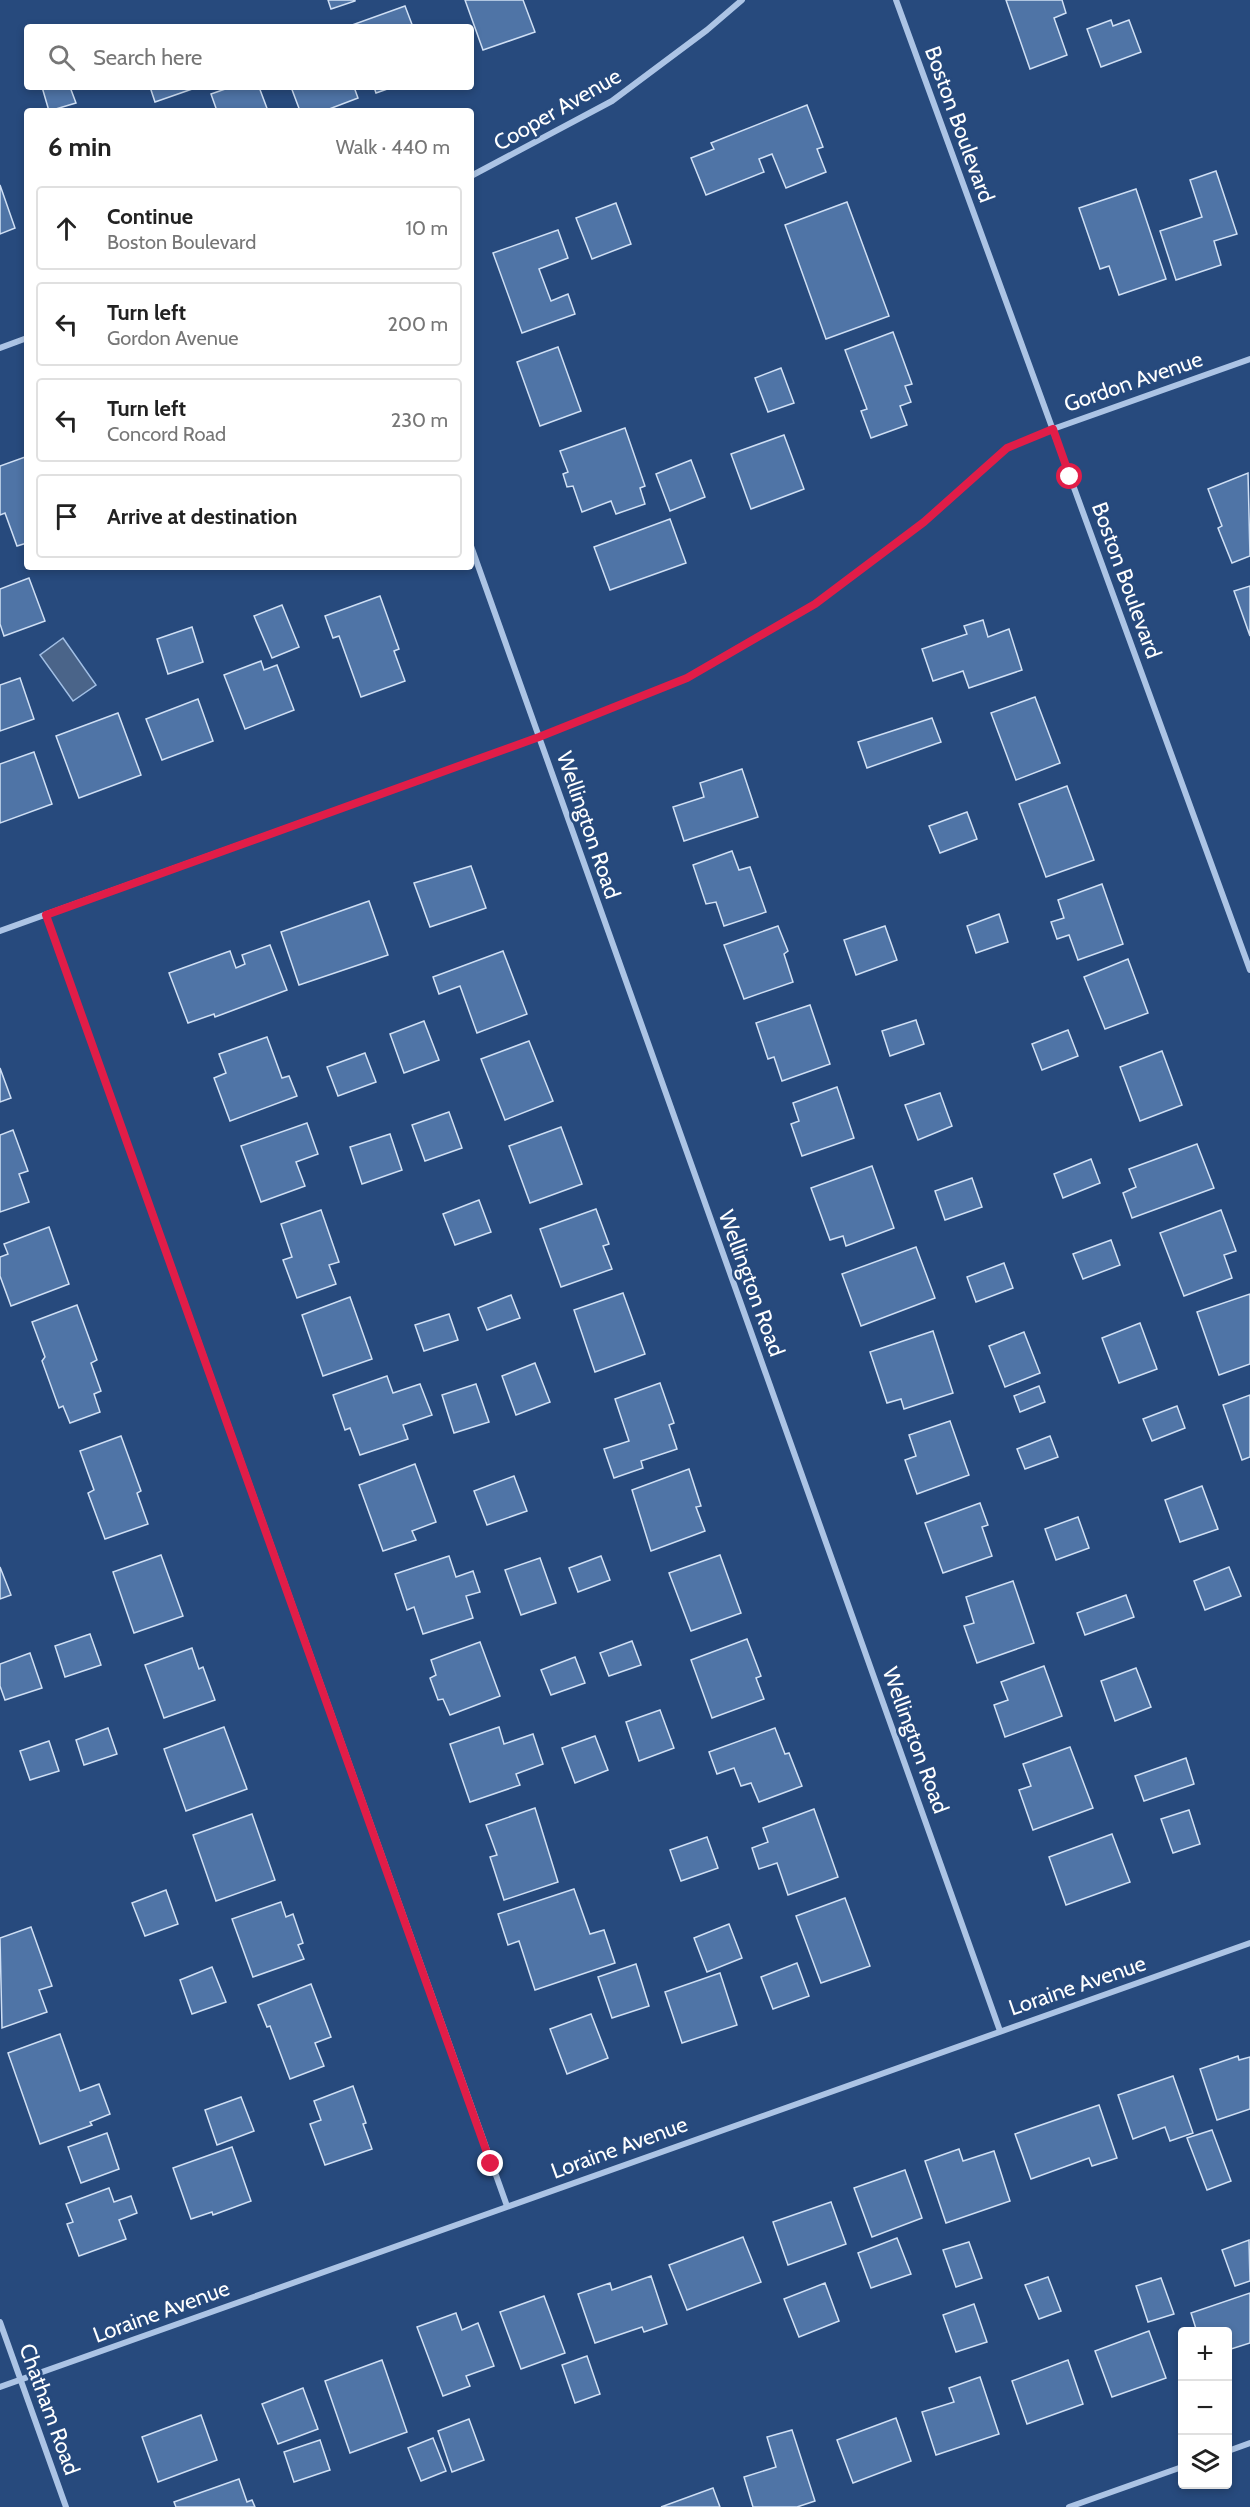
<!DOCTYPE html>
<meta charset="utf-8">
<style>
:root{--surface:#fff;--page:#f2f2f2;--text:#222;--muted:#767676;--line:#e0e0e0}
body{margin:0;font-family:Cabin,sans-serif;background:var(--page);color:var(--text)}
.controls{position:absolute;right:18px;bottom:18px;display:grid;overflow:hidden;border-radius:6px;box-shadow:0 3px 9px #0003}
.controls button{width:54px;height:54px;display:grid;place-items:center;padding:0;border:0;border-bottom:2px solid var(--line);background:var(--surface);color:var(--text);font:30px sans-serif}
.stop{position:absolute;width:18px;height:18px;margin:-14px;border:4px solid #e11d48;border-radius:50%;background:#fff}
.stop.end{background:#e11d48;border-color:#fff;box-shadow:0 2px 6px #0008}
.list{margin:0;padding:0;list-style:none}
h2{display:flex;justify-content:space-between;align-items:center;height:78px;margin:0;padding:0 24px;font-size:26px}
h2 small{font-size:20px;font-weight:400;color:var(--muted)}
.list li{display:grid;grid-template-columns:39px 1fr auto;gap:18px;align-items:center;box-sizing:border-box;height:84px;margin:0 12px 12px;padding:0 12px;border:2px solid var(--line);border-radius:6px}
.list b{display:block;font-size:22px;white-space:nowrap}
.list p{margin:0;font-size:20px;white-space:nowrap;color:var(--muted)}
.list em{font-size:20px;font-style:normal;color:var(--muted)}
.icon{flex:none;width:33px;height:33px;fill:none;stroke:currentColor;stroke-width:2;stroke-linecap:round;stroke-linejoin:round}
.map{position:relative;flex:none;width:1250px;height:2507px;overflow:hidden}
.search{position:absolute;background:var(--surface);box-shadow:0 3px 9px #0003;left:24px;top:24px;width:450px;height:66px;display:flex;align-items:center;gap:15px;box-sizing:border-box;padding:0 21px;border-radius:6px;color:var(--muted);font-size:22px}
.panel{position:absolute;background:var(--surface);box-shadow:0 3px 9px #0003;left:24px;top:108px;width:450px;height:462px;border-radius:6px}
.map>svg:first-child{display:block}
.water{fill:#4a6489;stroke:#a1bfe5;stroke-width:1.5}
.building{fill:#4f74a6;stroke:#cfdff4;stroke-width:1.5}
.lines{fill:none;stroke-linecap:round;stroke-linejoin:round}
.street{stroke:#acc4e5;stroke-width:6}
.route{stroke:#e11d48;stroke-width:8}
.labels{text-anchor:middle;stroke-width:5;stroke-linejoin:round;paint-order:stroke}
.street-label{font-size:22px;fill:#fff;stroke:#274a7d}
</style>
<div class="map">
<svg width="1250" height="2507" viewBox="0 0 1250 2507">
<rect width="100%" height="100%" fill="#274a7d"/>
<path class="water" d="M63,638l33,47 -23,16 -33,-46z"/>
<g class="building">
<path d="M328,0h27v1l-24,8z"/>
<path d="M465,0h58l12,32 -52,18z"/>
<path d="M1006,0h56l4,13 -12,5 13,37 -37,14z"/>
<path d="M405,6l8,21h-61v-2z"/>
<path d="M1111,20l2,6 16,-6 12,32 -40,15 -14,-38z"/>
<path d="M42,87h28l6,16 -27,8z"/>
<path d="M150,87h48l-43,15z"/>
<path d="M231,87h28l9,24h-51l-6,-17z"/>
<path d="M291,87h63l4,11 -34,13h-24z"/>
<path d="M374,87h19l-17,6z"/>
<path d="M807,105l16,42 -6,2 9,23 -40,16 -14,-34 -13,5 5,13 -58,23 -15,-37 23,-9 -3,-6z"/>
<path d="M1216,171l21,63 -23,7 7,24 -45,15 -16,-49 42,-14 -12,-37z"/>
<path d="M0,185l15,43 -15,6z"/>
<path d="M1136,189l30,90 -47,16 -10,-29 -9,3 -21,-61z"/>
<path d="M847,202l42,114 -63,23 -41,-114z"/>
<path d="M616,203l15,41 -39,15 -16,-41z"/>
<path d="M558,230l10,28 -29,11 12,32 17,-7 7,20 -53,19 -29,-80z"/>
<path d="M893,332l19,52 -7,2 6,16 -11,4 7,19 -36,13 -10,-27 6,-2 -22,-59z"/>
<path d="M558,347l23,64 -41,15 -23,-64z"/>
<path d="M781,368l13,35 -26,9 -13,-34z"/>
<path d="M625,428l20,58 -5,2 5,16 -29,10 -5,-13 -29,11 -9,-26 -6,1 -4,-13 5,-2 -8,-21z"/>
<path d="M784,435l20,54 -53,20 -20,-55z"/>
<path d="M25,457l2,86 -10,3 -12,-33 -5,2v-49z"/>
<path d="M691,460l14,37 -35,14 -14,-37z"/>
<path d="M1248,473l2,83 -18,7 -14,-35 4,-2 -14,-37z"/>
<path d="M670,519l16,44 -76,27 -16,-43z"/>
<path d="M29,578l16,43 -41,15 -4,-12v-35z"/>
<path d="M1250,586v50l-16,-45z"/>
<path d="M380,596l19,53 -5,2 11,30 -44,16 -22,-61 -6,2 -8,-22z"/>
<path d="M282,605l17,42 -27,11 -18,-42z"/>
<path d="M983,620l5,17 21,-8 13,41 -53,18 -6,-17 -30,10 -11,-32 45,-15 -3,-8z"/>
<path d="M192,627l11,35 -35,12 -11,-35z"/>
<path d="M261,661l3,9 13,-5 17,45 -49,19 -21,-54z"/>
<path d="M20,678l14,41 -34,12v-46z"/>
<path d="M1035,697l25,66 -44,17 -25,-67z"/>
<path d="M198,699l15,42 -51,19 -16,-41z"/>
<path d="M118,713l23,62 -62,23 -23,-62z"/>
<path d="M932,718l9,24 -74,26 -9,-26z"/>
<path d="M34,752l18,52 -52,19v-59z"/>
<path d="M742,769l16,48 -74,24 -11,-34 31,-10 -4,-14z"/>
<path d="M1067,786l27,74 -48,17 -27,-73z"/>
<path d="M967,812l10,27 -37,14 -11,-27z"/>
<path d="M732,851l7,19 11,-3 16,45 -42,14 -8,-24 -10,2 -13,-39z"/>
<path d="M471,866l15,42 -56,19 -16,-44z"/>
<path d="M1102,884l21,60 -45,16 -9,-25 -12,4 -6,-17 13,-4 -6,-18z"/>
<path d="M369,901l19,54 -89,30 -18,-53z"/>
<path d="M999,914l9,28 -32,11 -9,-27z"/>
<path d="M778,926l10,25 -4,3 9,28 -49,17 -20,-54z"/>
<path d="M885,926l12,34 -41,15 -12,-35z"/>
<path d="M270,945l17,45 -72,27 -1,-3 -26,9 -19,-50 61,-22 6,17 9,-4 -3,-9z"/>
<path d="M503,951l24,63 -50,19 -17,-47 -21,8 -6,-17z"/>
<path d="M1128,959l20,54 -43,16 -21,-52z"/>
<path d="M810,1005l20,59 -48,17 -8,-24 -6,2 -12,-36z"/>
<path d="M916,1020l8,24 -34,12 -8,-25z"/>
<path d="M424,1021l15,39 -35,13 -14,-39z"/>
<path d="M1068,1030l10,26 -36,14 -10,-26z"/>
<path d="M267,1037l15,41 7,-2 8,20 -67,25 -16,-43 12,-5 -7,-19z"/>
<path d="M529,1041l24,60 -48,19 -24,-61z"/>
<path d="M1162,1051l20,54 -42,16 -20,-54z"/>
<path d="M365,1053l11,29 -38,14 -11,-29z"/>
<path d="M0,1068l11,30 -11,4z"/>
<path d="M837,1087l17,51 -52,18 -11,-32 8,-3 -6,-18z"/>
<path d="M940,1093l12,33 -34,14 -13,-35z"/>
<path d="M449,1112l13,36 -37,13 -13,-36z"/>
<path d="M307,1123l11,31 -22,8 9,24 -44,16 -20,-56z"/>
<path d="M561,1127l21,57 -52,19 -21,-57z"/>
<path d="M13,1130l15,41 -9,3 10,28 -29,10v-77z"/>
<path d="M390,1134l12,36 -40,14 -12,-37z"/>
<path d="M1197,1144l17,44 -82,30 -9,-25 13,-6 -7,-18z"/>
<path d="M1091,1159l9,24 -37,15 -9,-24z"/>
<path d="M872,1166l22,62 -48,18 -3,-10 -13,4 -19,-52z"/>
<path d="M972,1178l10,29 -37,13 -10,-29z"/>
<path d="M479,1200l12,32 -36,13 -12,-31z"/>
<path d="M596,1209l13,35 -6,2 9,23 -51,18 -21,-58z"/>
<path d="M321,1210l18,52 -10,3 7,19 -39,14 -14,-38 9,-3 -11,-33z"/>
<path d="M1221,1210l15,41 -12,4 8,23 -48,18 -24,-63z"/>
<path d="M49,1227l20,57 -58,22 -11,-30v-19l8,-3 -4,-10z"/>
<path d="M1111,1240l9,25 -37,14 -10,-25z"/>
<path d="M916,1247l19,51 -74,28 -19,-52z"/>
<path d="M1004,1263l9,25 -37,14 -9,-25z"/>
<path d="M623,1293l22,61 -50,18 -21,-62z"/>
<path d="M1250,1294v70l-31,11 -22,-63z"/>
<path d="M511,1295l9,23 -33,12 -9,-22z"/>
<path d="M350,1297l22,62 -49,17 -21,-61z"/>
<path d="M77,1305l20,55 -6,3 10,28 -7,3 6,18 -30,11 -7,-17 -4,2 -17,-47 3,-4 -13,-35z"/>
<path d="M449,1314l9,26 -34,11 -9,-26z"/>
<path d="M1140,1323l17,46 -38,14 -17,-45z"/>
<path d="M933,1331l20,62 -49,16 -3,-10 -14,4 -17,-51z"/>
<path d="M1024,1332l16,41 -35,14 -16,-41z"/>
<path d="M535,1363l15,39 -34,13 -14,-39z"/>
<path d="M387,1376l6,17 27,-9 12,31 -29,10 5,14 -48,16 -10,-27 -5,2 -12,-35z"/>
<path d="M660,1383l14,40 -5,2 8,24 -36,12 2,7 -29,10 -10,-29 25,-8 -14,-42z"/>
<path d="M476,1384l13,38 -35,11 -12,-38z"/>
<path d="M1039,1386l6,16 -25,10 -6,-16z"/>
<path d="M1250,1395v62l-8,3 -19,-55z"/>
<path d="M1177,1406l8,22 -33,13 -9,-22z"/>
<path d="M950,1421l19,54 -52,19 -12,-34 11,-4 -7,-21z"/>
<path d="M121,1436l20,55 -4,2 11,31 -43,15 -17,-46 6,-3 -14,-39z"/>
<path d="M1050,1436l8,21 -33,12 -8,-20z"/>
<path d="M415,1464l21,58 -24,9 4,9 -33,11 -24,-66z"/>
<path d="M689,1469l12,37 -5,1 9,24 -54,20 -19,-61z"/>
<path d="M514,1476l13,35 -40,14 -13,-34z"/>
<path d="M1202,1486l16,43 -38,13 -15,-42z"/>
<path d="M980,1503l8,22 -6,2 10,29 -49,17 -18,-50z"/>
<path d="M1078,1517l11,31 -33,12 -11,-31z"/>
<path d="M161,1555l22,61 -49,17 -21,-61z"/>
<path d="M720,1555l21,58 -50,18 -22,-58z"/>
<path d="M449,1556l7,21 17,-6 7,21 -14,4 7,22 -50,16 -9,-27 -7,3 -12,-36z"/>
<path d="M601,1556l9,24 -32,12 -9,-24z"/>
<path d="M540,1558l16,45 -35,12 -16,-45z"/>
<path d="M0,1567l11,28 -11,4z"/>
<path d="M1229,1567l12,29 -36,14 -11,-29z"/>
<path d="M1013,1581l21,62 -57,20 -13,-37 10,-3 -8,-26z"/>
<path d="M1126,1595l8,22 -49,18 -8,-22z"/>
<path d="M90,1634l11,31 -36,12 -10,-31z"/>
<path d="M747,1639l14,37 -5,2 8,21 -52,19 -21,-58z"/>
<path d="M632,1641l9,24 -32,11 -9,-23z"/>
<path d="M480,1642l20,54 -50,19 -7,-16 -5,1 -8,-22 6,-3 -5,-15z"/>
<path d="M192,1648l7,21 4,-2 12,33 -51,18 -19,-53z"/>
<path d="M30,1653l12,35 -37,12 -5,-14v-22z"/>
<path d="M575,1657l10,26 -34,12 -10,-25z"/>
<path d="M1044,1666l18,50 -57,21 -11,-32 14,-5 -7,-18z"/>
<path d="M1136,1668l15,39 -36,14 -14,-40z"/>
<path d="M660,1710l14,38 -35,13 -13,-39z"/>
<path d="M224,1727l23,62 -61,22 -22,-62z"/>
<path d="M499,1727l5,17 29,-10 10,30 -27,10 4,11 -50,17 -20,-58z"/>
<path d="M108,1728l9,26 -33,11 -8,-25z"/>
<path d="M775,1728l10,26 4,-1 13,33 -43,16 -8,-19 -10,3 -7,-18 -17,6 -8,-22z"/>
<path d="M595,1736l13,34 -33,13 -13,-35z"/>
<path d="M49,1741l10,30 -29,9 -10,-29z"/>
<path d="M1070,1747l23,61 -60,22 -14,-40 12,-4 -8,-22z"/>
<path d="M1186,1758l8,26 -50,17 -9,-25z"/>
<path d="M535,1808l23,74 -54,18 -14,-43 7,-2 -11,-30z"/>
<path d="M814,1809l24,68 -50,18 -11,-32 -18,6 -7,-21 16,-6 -5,-14z"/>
<path d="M1189,1810l11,34 -27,9 -12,-34z"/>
<path d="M252,1814l23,66 -59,21 -23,-66z"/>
<path d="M1112,1834l18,48 -64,23 -17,-48z"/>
<path d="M707,1837l11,31 -37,13 -11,-31z"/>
<path d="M574,1889l16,45 14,-4 11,33 -80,27 -16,-49 -11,4 -10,-31z"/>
<path d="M166,1890l12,34 -33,12 -13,-33z"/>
<path d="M845,1898l25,68 -49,17 -25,-67z"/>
<path d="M281,1902l5,15 7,-3 10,29 -5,2 6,14 -51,18 -21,-58z"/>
<path d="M729,1924l13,34 -35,14 -13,-34z"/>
<path d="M31,1927l21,59 -13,4 8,22 -45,16 -2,-90z"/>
<path d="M797,1963l12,33 -36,13 -12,-32z"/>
<path d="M636,1964l13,42 -37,12 -14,-41z"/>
<path d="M212,1967l14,35 -34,12 -12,-34z"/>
<path d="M720,1973l17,52 -55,18 -17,-51z"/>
<path d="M311,1984l20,53 -16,6 9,23 -34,13 -20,-53 -3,1 -9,-22z"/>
<path d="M591,2014l17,44 -41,16 -17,-45z"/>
<path d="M60,2034l20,57 19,-7 11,30 -20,8 2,3 -52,19 -32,-91z"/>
<path d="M1238,2056l1,4 11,-3v52l-33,11 -17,-51z"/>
<path d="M1173,2076l20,57 -23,8 -5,-14 -32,12 -15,-44z"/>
<path d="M353,2086l13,37 -3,1 9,25 -47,16 -15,-41 11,-4 -7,-19z"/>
<path d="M241,2097l13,34 -37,14 -12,-35z"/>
<path d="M1099,2105l18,53 -25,8 -3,-8 -58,21 -16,-45z"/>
<path d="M1212,2130l19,51 -24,9 -20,-52z"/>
<path d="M107,2133l12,36 -38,14 -13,-36z"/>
<path d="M232,2147l19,54 -38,14 -1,-3 -21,7 -18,-51z"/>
<path d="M959,2149l4,12 31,-10 16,50 -64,22 -21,-62z"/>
<path d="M905,2170l17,48 -50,19 -18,-49z"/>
<path d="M109,2188l5,14 17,-6 6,17 -18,7 7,19 -47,17 -12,-32 6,-2 -7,-18z"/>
<path d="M831,2202l15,42 -58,21 -15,-43z"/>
<path d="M743,2237l18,45 -74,28 -18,-45z"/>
<path d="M897,2238l14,36 -40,14 -13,-35z"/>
<path d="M1249,2240l1,41 -15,5 -13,-36z"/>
<path d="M969,2242l13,36 -26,9 -13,-37z"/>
<path d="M651,2276l16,48 -23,8 -2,-5 -47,16 -17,-49 32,-11 2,7z"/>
<path d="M1048,2277l13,34 -22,8 -14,-34z"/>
<path d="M1161,2278l13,36 -26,8 -12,-36z"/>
<path d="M825,2283l14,38 -40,16 -15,-38z"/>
<path d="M1250,2293v50l-22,7v-18h-31l-6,-19z"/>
<path d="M544,2296l21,57 -44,16 -21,-57z"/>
<path d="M974,2304l13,38 -31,10 -13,-37z"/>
<path d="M456,2313l6,17 16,-7 16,43 -28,10 4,10 -27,10 -26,-69z"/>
<path d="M1149,2331l17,47 -54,19 -17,-46z"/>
<path d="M587,2356l13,38 -25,9 -13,-38z"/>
<path d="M382,2360l25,72 -57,21 -25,-72z"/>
<path d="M1068,2360l15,44 -56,20 -15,-43z"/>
<path d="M980,2377l19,57 -63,21 -14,-43 32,-10 -5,-14z"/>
<path d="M303,2388l15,41 -40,15 -16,-40z"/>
<path d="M201,2415l16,45 -59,22 -16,-45z"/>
<path d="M896,2418l15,43 -58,22 -16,-43z"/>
<path d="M469,2419l15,41 -32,12 -14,-41z"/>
<path d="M792,2430l23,71 -18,6h-44l-9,-30 32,-10 -9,-30z"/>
<path d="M433,2438l13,33 -25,10 -13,-33z"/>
<path d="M320,2440l10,30 -36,12 -10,-30z"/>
<path d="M239,2479l8,23 5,-2 3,7h-79l-2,-5z"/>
<path d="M713,2488l7,19h-59z"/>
</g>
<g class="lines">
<g class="street">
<path d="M896,0l354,970"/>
<path d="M471,176l141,-75 95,-71 35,-30"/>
<path d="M0,348l27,-10"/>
<path d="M471,546l529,1485"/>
<path d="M46,915l461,1291"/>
<path d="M0,931l539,-194 148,-59 128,-74 109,-82 83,-74 46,-19 197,-70"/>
<path d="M0,2322l66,185"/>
<path d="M0,2387l1250,-444"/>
<path d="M1228,2451l22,-8"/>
<path d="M1069,2507l113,-40"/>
</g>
</g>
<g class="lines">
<path class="route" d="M491,2164l-445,-1249 493,-178 148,-59 128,-74 109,-82 83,-74 46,-19 17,48"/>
</g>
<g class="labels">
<g class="street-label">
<text transform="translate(557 109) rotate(-30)" y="8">Cooper Avenue</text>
<text transform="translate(960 124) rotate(70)" y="8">Boston Boulevard</text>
<text transform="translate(1133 381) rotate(-19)" y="8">Gordon Avenue</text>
<text transform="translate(1127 580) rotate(70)" y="8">Boston Boulevard</text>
<text transform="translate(589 825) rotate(71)" y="8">Wellington Road</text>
<text transform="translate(752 1283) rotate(70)" y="8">Wellington Road</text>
<text transform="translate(916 1740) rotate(70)" y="8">Wellington Road</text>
<text transform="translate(1077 1985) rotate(-19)" y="8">Loraine Avenue</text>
<text transform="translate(619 2147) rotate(-20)" y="8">Loraine Avenue</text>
<text transform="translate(161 2311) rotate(-20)" y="8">Loraine Avenue</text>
<text transform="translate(50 2409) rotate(70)" y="8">Chatham Road</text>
</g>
</g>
</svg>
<div class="controls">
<button>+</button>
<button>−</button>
<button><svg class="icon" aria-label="layers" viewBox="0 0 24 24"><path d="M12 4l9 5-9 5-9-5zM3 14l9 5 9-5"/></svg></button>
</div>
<div class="stop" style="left:1070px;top:477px"></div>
<div class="stop end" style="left:491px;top:2164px"></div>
<div class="search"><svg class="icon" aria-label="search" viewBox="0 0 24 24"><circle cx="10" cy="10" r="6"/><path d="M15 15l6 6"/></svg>Search here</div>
<section class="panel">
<h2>6 min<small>Walk · 440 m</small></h2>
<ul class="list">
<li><svg class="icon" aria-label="ahead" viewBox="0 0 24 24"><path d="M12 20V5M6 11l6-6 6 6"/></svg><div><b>Continue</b><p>Boston Boulevard</p></div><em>10 m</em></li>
<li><svg class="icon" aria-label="left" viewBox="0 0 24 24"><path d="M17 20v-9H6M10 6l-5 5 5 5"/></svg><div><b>Turn left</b><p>Gordon Avenue</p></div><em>200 m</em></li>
<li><svg class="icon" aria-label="left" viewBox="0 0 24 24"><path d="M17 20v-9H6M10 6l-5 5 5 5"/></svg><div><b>Turn left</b><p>Concord Road</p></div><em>230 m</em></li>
<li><svg class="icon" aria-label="arrive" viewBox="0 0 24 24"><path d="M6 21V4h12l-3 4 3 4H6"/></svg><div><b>Arrive at destination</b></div></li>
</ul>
</section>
</div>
